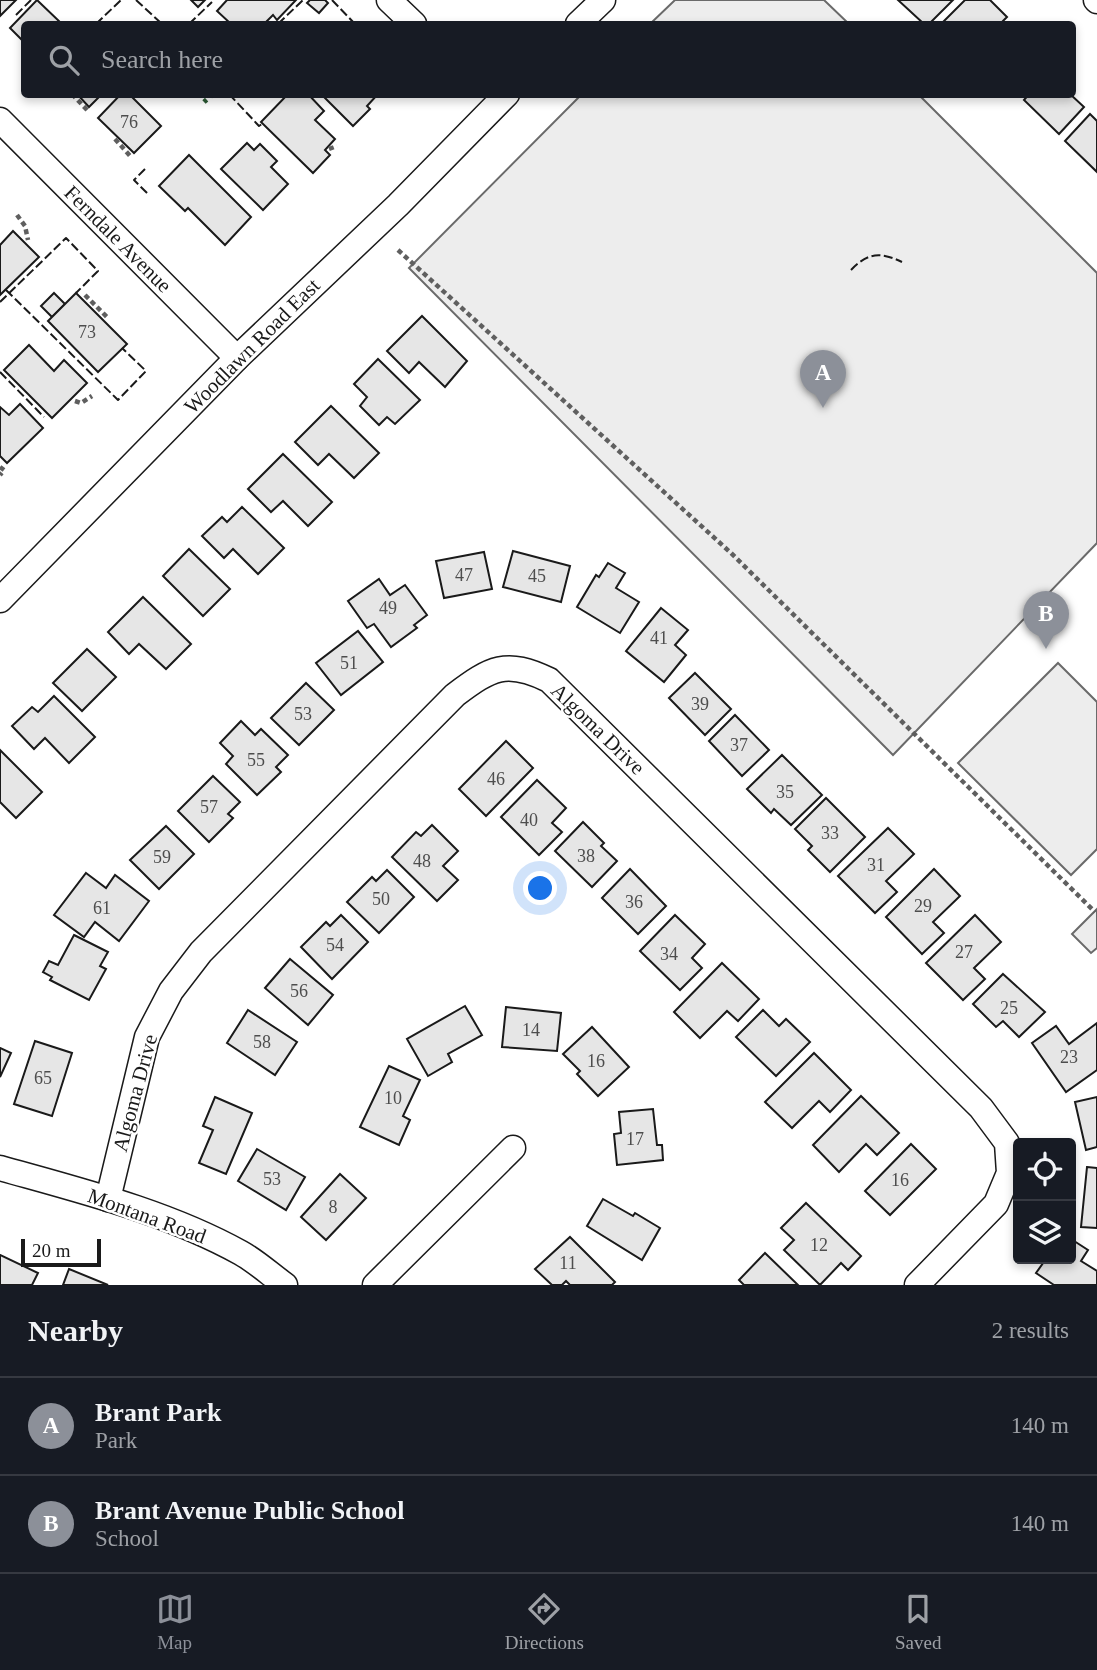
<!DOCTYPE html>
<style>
:root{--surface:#171b24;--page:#20242c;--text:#f1f3f6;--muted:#9ea1a6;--line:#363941;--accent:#8c9099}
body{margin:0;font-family:Georgia,serif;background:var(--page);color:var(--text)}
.controls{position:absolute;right:21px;bottom:21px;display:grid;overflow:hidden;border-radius:7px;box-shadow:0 4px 10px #0003}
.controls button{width:63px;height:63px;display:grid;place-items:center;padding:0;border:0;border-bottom:2px solid var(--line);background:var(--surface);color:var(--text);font:35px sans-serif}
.scale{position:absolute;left:21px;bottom:18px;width:80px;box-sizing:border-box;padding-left:7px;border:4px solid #1a1a1a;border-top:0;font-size:19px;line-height:24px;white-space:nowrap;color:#1a1a1a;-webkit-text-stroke:5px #fff;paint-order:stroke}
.you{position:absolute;left:541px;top:889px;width:24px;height:24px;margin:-18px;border:5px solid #fff;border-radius:50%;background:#1a73e8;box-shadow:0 0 0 10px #1a73e833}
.badge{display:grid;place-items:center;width:46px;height:46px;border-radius:50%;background:var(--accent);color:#fff;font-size:23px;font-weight:700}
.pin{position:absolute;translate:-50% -58px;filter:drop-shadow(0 2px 4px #0008)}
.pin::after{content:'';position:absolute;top:37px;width:24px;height:21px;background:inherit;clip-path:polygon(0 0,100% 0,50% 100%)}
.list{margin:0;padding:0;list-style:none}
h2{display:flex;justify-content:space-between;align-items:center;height:91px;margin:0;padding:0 28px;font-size:30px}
h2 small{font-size:23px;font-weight:400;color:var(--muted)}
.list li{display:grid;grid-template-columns:46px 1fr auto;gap:21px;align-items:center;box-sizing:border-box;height:98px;padding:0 28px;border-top:2px solid var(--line)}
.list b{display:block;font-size:26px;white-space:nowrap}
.list p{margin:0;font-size:23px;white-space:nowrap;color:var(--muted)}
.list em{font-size:23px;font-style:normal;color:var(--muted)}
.icon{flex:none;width:38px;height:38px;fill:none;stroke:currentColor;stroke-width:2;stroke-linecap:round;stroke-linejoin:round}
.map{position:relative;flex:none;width:1097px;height:1285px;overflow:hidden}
.search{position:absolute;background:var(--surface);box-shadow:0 4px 10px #0003;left:21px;right:21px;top:21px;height:77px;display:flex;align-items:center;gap:18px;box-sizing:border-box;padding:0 24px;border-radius:7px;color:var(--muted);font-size:26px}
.sheet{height:287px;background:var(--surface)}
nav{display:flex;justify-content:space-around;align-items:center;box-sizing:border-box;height:98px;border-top:2px solid var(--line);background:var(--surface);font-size:19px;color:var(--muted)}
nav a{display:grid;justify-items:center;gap:4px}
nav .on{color:var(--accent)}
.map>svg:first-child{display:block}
.built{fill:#ededed;stroke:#6a6a6a;stroke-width:2}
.building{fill:#e6e6e6;stroke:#1a1a1a;stroke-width:2}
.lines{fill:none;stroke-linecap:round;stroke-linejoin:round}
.minor-casing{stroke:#1a1a1a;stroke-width:27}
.path{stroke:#5f5f5f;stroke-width:4.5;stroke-dasharray:5 3.5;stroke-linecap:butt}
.minor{stroke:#fff;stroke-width:24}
.hedge{stroke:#2b5a34;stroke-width:5;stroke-dasharray:3.5 5;stroke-linecap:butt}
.fence{stroke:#1a1a1a;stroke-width:2;stroke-dasharray:9 3.5;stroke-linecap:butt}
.labels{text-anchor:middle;stroke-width:5;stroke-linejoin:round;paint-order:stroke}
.number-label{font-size:18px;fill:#4d4d4d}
.street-label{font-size:21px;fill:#1a1a1a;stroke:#fff}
</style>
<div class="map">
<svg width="1097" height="1285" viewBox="0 0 1097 1285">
<rect width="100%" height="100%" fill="#fff"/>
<g class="built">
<path d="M675,0h149l25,24h-199z"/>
<path d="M581,95h338l178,178v270l-204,212 -484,-487z"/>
<path d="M1058,663l39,39v147l-26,26 -113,-112z"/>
<path d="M1097,909v39l-6,5 -19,-19z"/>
</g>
<g class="building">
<path d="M0,0h16l-16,16z"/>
<path d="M37,0l25,24h-38v18l-14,-14z"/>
<path d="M191,0h14l-7,7z"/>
<path d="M227,0h69l-19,20 -4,-5 -9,9h-33l-14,-13z"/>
<path d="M310,0h15l3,3 -9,10 -12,-10z"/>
<path d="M898,0h55l-24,24h-5z"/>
<path d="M965,0h25l17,17 -7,7h-59z"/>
<path d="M77,94h25l-13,13z"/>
<path d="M121,94h8l32,32 -27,27 -36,-35z"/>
<path d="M288,94h20l16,17 -9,9 20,19 -10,11 5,5 -17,18 -52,-51z"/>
<path d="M321,94h57l-11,12 3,3 -17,17z"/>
<path d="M1029,94h41l14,13 -25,27 -35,-34z"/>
<path d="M1090,114l7,7v51l-32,-31z"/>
<path d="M247,143l7,7 6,-6 17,17 -6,6 17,17 -25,26 -42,-41z"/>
<path d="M189,155l62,62 -26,28 -37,-37 -3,3 -26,-25z"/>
<path d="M13,231l26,26 -39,38v-50z"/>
<path d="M54,293l11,11 -13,13 -11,-11z"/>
<path d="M76,293l51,51 -29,28 -50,-51z"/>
<path d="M422,316l45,45 -22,26 -26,-25 -10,11 -22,-22z"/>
<path d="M29,345l25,26 10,-11 23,23 -35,35 -48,-48z"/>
<path d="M378,359l42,41 -25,24 -8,-7 -8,8 -19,-19 7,-9 -13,-13z"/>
<path d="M20,404l23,24 -36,35 -7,-7v-49l9,8z"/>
<path d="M331,406l48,47 -25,25 -25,-24 -11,11 -23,-23z"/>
<path d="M283,454l49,48 -24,24 -25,-25 -12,11 -23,-23z"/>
<path d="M242,507l42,41 -26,26 -25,-25 -9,9 -22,-22 20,-19 5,5z"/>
<path d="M189,549l41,40 -27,27 -40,-40z"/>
<path d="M513,551l57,15 -9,36 -58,-15z"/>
<path d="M484,552l8,37 -48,9 -8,-37z"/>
<path d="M608,563l17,10 -9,15 23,14 -19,31 -43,-26 19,-32 3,2z"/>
<path d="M379,579l11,16 15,-10 22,30 -13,10 3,3 -26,19 -17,-23 -7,4 -19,-27z"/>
<path d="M143,597l48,47 -25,25 -27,-25 -10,10 -21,-22z"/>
<path d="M661,608l27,22 -13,15 11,10 -22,27 -38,-31z"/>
<path d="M358,631l25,31 -42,33 -25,-32z"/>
<path d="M87,649l29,28 -34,34 -29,-28z"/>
<path d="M695,673l36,36 -26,26 -36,-37z"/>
<path d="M306,683l28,27 -35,35 -28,-27z"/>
<path d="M54,696l41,41 -26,26 -24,-25 -11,11 -22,-23 20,-19 6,5z"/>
<path d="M735,715l34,35 -27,26 -33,-35z"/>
<path d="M241,721l14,14 6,-6 27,26 -12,12 5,5 -24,23 -31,-31 7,-8 -13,-13z"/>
<path d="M506,741l27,27 -47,48 -27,-27z"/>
<path d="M0,750l42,42 -26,26 -16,-16z"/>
<path d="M782,755l40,40 -31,30 -17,-16 -3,4 -24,-24z"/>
<path d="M213,776l27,26 -12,12 5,4 -24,24 -31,-31z"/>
<path d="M537,780l29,28 -14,15 10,9 -23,23 -38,-38z"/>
<path d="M826,798l39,39 -35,35 -22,-22 4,-4 -17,-17z"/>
<path d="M583,822l21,21 -3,3 16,15 -25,26 -37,-36z"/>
<path d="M432,825l26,26 -15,15 15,14 -21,21 -45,-44 24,-25 5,4z"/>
<path d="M166,826l28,28 -35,35 -29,-29z"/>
<path d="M888,828l26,26 -28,27 11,11 -22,21 -37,-37z"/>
<path d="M630,869l36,37 -28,28 -36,-36z"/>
<path d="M934,869l26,27 -27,26 11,11 -22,21 -36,-37z"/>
<path d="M387,870l27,27 -35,36 -32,-31 25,-25 4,4z"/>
<path d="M86,873l20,15 9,-13 34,26 -30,40 -24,-19 -11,15 -30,-22z"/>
<path d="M341,915l27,27 -36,37 -31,-32 25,-25 4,4z"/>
<path d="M675,915l30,29 -13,14 10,10 -22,22 -40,-39z"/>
<path d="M975,915l26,27 -27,26 11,11 -22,21 -37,-37z"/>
<path d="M74,935l34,17 -8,14 6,3 -17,31 -39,-20 2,-3 -9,-5 6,-11 9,4z"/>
<path d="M290,959l43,36 -25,30 -43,-37z"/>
<path d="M722,963l37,36 -21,22 -11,-10 -27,27 -26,-26z"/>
<path d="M1003,974l42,38 -26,25 -16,-16 -7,6 -23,-23z"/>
<path d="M465,1006l17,29 -34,19 4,8 -24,14 -21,-37z"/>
<path d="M506,1007l55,6 -4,38 -55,-4z"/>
<path d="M248,1010l49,32 -22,33 -48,-32z"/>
<path d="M763,1010l16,16 7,-7 24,23 -34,34 -40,-39z"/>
<path d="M1097,1023v47l-31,22 -34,-49 24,-17 13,18z"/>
<path d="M592,1027l37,40 -31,29 -21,-22 3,-3 -17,-17z"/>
<path d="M35,1041l37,12 -20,63 -38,-12z"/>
<path d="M0,1048l11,5 -11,24z"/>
<path d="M814,1053l37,37 -21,22 -11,-11 -27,27 -27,-26z"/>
<path d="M389,1066l31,14 -17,36 7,4 -11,25 -39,-18z"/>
<path d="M861,1096l38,37 -22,22 -11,-11 -27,28 -26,-27z"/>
<path d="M215,1097l37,16 -26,61 -27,-11 14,-33 -10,-4z"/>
<path d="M1097,1097v50l-11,3 -11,-48z"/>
<path d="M653,1109l4,36h5l1,15 -46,5 -3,-31 7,-1 -2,-21z"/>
<path d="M911,1144l25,25 -46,46 -25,-24z"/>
<path d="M257,1149l48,28 -19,33 -48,-29z"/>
<path d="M1087,1167l10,1v60l-16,-1z"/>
<path d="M340,1174l26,24 -40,42 -25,-23z"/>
<path d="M603,1199l30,17 2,-3 25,15 -18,32 -55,-34z"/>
<path d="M806,1203l55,53 -13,14 -7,-7 -21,22 -36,-35 10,-10 -13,-12z"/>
<path d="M570,1237l45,45 -3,3h-42l-4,-4 -4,4h-10l-17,-16z"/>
<path d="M1071,1239l17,11 -7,11 16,10v14h-43l-18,-12 10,-14h25z"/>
<path d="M765,1253l33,32h-54l-5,-5z"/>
<path d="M0,1255l38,18 -6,12h-32z"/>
<path d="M69,1269l39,16h-45z"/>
</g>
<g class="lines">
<g class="minor-casing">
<g id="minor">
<path d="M389,0l25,24"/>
<path d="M1096,0l1,1"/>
<path d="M578,24l25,-24"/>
<path d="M0,120l237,238"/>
<path d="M0,600l237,-242 161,-153 109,-111"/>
<path d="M0,1168c82,23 167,44 241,85 16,9 30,22 44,32"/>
<path d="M108,1199l39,-162 24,-46 30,-39 254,-257c36,-27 51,-36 94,-15l432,428 26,35 2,30 -13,31 -79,81"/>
<path d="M375,1285l138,-137"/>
</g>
</g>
<g class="path">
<path d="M72,94l17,18"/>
<path d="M115,139l17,19"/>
<path d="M329,149l8,-3"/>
<path d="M17,215l8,11 3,14"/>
<path d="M398,250l333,303 364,359"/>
<path d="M85,295l22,22"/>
<path d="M75,401l6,2 11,-7"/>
<path d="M0,467l4,3 -4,5"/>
</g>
<use href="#minor" class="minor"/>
<path class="hedge" d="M204,102l9,-8"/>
<g class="fence">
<path d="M136,0l26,24"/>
<path d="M332,0l23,24"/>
<path d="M16,15l15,-15"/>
<path d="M96,24l25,-24"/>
<path d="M189,24l23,-22"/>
<path d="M278,24l25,-24"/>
<path d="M229,94l30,32 3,-2"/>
<path d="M145,169l-11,11 15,15"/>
<path d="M851,270c17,-18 30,-18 51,-8"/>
<path d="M6,290l112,110 28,-29 -24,-23"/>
<path d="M0,302l66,-64 32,33 -22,22"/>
<path d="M0,372l44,45"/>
</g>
</g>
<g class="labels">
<g class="number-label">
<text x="129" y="128">76</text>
<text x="87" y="338">73</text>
<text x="464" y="581">47</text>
<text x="537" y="582">45</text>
<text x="388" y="614">49</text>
<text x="659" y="644">41</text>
<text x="349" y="669">51</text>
<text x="700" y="710">39</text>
<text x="303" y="720">53</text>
<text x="739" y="751">37</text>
<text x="256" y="766">55</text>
<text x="496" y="785">46</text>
<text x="785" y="798">35</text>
<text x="209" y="813">57</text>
<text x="529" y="826">40</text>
<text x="830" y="839">33</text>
<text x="586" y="862">38</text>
<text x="162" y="863">59</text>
<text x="422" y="867">48</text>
<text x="876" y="871">31</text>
<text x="381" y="905">50</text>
<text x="634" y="908">36</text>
<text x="923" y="912">29</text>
<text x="102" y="914">61</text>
<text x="335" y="951">54</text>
<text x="964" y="958">27</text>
<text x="669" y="960">34</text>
<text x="299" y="997">56</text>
<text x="1009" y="1014">25</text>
<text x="531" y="1036">14</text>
<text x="262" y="1048">58</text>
<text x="1069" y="1063">23</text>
<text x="596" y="1067">16</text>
<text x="43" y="1084">65</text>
<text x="393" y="1104">10</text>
<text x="635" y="1145">17</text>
<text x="272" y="1185">53</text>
<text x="900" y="1186">16</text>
<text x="333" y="1213">8</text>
<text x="819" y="1251">12</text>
<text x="568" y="1269">11</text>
</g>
<g class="street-label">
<text transform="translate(118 239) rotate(45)" y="7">Ferndale Avenue</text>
<text transform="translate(252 346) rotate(-45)" y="7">Woodlawn Road East</text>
<text transform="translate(598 729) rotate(44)" y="7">Algoma Drive</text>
<text transform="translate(135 1093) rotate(-75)" y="7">Algoma Drive</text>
<text transform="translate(147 1216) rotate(20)" y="7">Montana Road</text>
</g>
</g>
</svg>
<div class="controls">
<button><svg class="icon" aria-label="locate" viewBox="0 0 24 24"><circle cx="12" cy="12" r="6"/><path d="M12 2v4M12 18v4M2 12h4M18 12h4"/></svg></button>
<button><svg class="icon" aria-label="layers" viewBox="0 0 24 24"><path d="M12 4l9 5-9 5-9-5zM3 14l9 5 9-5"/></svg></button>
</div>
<div class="scale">20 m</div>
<div class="you"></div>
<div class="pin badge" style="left:823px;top:408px">A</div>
<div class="pin badge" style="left:1046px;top:649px">B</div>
<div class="search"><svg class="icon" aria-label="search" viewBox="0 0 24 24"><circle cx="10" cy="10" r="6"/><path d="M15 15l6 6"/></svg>Search here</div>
</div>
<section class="sheet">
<h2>Nearby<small>2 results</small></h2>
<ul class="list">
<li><span class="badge">A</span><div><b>Brant Park</b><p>Park</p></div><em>140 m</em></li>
<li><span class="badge">B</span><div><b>Brant Avenue Public School</b><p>School</p></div><em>140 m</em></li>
</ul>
</section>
<nav>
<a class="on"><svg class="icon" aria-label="map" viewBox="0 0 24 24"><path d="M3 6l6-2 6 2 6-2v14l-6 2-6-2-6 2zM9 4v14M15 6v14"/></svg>Map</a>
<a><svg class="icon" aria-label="directions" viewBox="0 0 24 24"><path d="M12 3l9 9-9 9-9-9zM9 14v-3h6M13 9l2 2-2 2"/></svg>Directions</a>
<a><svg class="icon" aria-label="saved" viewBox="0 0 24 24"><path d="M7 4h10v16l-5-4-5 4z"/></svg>Saved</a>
</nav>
